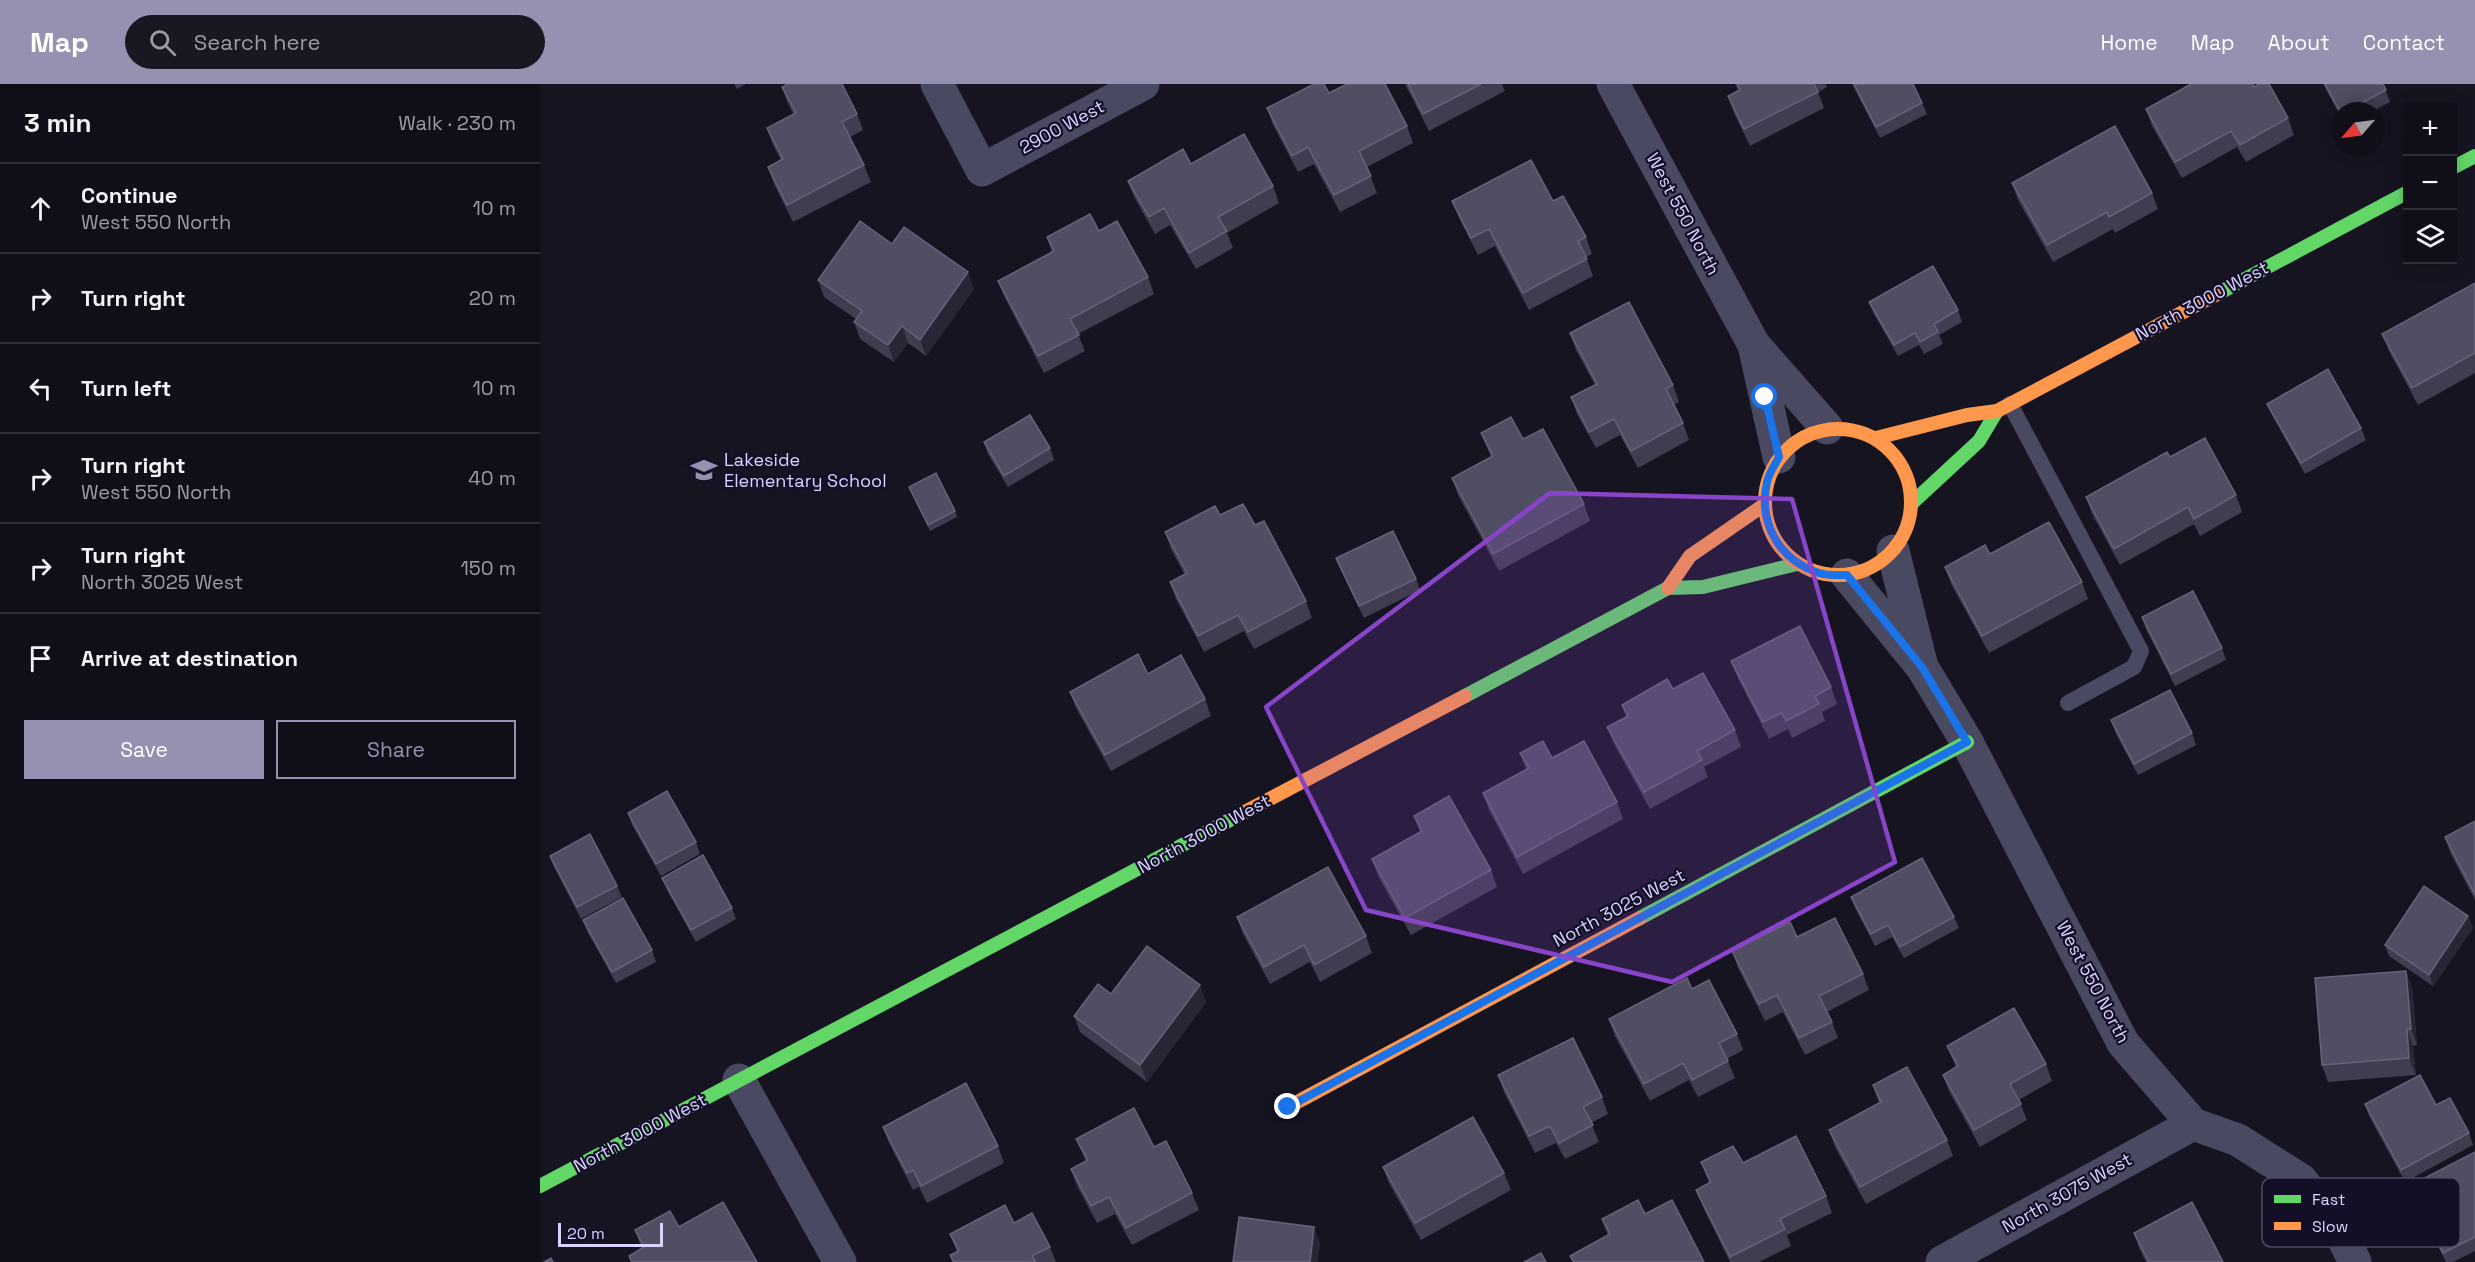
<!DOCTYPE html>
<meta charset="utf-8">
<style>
:root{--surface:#100f19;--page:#191822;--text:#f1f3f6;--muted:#9c9ca2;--line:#302f38;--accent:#9591b1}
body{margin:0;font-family:"Space Grotesk",sans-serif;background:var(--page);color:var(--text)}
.controls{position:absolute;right:18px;top:18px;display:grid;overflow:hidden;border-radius:0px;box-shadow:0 3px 15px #0003}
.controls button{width:54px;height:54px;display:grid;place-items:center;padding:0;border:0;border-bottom:2px solid var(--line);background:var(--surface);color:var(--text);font:30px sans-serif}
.compass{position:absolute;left:1791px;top:18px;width:54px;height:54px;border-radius:50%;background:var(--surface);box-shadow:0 3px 15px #0003;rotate:242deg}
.scale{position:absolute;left:18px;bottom:15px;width:105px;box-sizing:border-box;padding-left:6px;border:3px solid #d9d4ff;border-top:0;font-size:16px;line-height:21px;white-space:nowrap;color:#d9d4ff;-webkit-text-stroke:4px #130f26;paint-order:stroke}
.stop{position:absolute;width:18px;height:18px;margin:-14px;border:4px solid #1a73e8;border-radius:50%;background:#fff}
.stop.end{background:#1a73e8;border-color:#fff;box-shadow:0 2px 6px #0008}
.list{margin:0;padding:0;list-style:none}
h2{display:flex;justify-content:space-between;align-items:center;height:78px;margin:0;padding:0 24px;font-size:26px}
h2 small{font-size:20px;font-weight:400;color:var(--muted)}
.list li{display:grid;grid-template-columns:39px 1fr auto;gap:18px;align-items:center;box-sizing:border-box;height:90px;padding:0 24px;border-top:2px solid var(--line)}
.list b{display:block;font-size:22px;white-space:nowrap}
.list p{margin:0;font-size:20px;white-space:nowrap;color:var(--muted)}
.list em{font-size:20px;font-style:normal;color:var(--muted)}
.actions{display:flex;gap:12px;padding:18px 24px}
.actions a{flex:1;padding:14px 0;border:2px solid var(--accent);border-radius:0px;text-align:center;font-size:21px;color:var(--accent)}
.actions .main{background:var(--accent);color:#fff}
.icon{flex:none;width:33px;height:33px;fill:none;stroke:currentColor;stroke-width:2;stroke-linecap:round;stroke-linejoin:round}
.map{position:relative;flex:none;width:1935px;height:1178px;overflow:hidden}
header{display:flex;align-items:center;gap:36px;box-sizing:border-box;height:84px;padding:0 30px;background:var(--accent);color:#fff}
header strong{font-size:28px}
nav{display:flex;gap:33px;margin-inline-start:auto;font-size:21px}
.search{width:420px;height:54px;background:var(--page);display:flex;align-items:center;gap:15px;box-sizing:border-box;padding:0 21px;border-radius:33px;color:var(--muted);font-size:22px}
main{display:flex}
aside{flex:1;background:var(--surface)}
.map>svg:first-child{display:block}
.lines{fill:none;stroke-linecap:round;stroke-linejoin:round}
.lane{stroke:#4a4962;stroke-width:16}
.street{stroke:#4a4962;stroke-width:33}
.fast{stroke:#63d668;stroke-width:14}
.slow{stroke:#ff974d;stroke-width:14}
.wall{fill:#403d50}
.shaded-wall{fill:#282635}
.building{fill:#504e63;stroke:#66637b;stroke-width:1.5}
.route{stroke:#1a73e8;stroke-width:8}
.marked{fill:#8945c9;fill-opacity:0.2;stroke:#8945c9;stroke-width:4.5;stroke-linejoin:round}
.labels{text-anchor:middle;stroke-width:4.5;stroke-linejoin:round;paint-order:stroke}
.street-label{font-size:18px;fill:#d9d4ff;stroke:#130f26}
.poi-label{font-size:18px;fill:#d9d4ff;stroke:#130f26;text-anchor:start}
.key{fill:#130f26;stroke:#4e4a67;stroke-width:1.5}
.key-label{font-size:16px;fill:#d9d4ff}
</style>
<header>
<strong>Map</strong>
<div class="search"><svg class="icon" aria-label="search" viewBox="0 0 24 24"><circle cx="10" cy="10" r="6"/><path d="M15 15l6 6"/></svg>Search here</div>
<nav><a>Home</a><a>Map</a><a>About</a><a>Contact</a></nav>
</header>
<main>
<aside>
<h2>3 min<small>Walk · 230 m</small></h2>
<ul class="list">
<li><svg class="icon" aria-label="ahead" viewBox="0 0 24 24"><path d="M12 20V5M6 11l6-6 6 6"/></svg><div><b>Continue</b><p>West 550 North</p></div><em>10 m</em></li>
<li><svg class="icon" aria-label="right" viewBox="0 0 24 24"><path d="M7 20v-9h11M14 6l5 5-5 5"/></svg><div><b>Turn right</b></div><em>20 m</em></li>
<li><svg class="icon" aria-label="left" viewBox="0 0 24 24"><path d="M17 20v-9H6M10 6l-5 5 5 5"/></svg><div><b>Turn left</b></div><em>10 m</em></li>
<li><svg class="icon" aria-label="right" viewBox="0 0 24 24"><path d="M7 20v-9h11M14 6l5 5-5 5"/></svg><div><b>Turn right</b><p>West 550 North</p></div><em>40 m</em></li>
<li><svg class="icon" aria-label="right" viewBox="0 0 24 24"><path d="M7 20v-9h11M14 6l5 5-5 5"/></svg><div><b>Turn right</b><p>North 3025 West</p></div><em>150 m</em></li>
<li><svg class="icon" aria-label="arrive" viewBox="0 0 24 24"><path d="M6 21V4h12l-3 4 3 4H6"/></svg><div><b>Arrive at destination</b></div></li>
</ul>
<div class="actions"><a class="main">Save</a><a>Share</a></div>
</aside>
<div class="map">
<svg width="1935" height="1178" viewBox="0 0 1935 1178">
<rect width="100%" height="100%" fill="#161421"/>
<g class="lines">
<path class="lane" d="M1470,320l131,247 -7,16 -66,36"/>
<g class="street">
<path d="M397,0l45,86 161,-86"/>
<path d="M1073,0l141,261"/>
<path d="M1239,373l-25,-112 73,83"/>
<path d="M1307,491l75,92 -29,-116"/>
<path d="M1382,583l45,75 156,301 70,81 45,16 63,40 36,46 18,36"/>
<path d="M199,996l101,182"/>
<path d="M1402,1178l251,-138"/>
</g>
<g class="fast">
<path d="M1912,84l23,-12"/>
<path d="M1679,209l189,-101"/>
<path d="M1371,420l68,-63 18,-30"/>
<path d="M925,612l203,-108 35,-1 94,-23"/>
<path d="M1100,834l327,-176"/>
<path d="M0,1102l701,-372"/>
</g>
<g class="slow">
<circle cx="1298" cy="418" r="73"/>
<path d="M1336,354l91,-23 30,-4 222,-118"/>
<path d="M1128,504l22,-32 74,-51"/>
<path d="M701,730l224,-118"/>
<path d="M748,1023l352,-189"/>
</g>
</g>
<g class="wall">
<path d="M194,0h12l-9,5z"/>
<path d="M865,0h97l3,7 -76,40z"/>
<path d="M1195,0h91l1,3 -9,5 6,16 -74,38 -16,-33 -6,-17 10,-6z"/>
<path d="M1312,0h61l9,19 5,11 -47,24z"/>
<path d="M1783,0h60l7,18 -17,9h-33v4z"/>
<path d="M242,3l75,27 6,16 -13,7 14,28 7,17 -78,40 -19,-38 -6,-17 13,-7 -8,-15 -6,-17 27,-13 -6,-11z"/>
<path d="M789,9l78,33 6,17 -46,24 10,26 -37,19 -26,-48 -16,8 -25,-47 -6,-17z"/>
<path d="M1606,25l142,9 6,17 -48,27 -9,-15 -55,31 -30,-52z"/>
<path d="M651,80l82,22 6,17 -52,30 6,15 -37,21 -26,-44 -15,9 -21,-37 -6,-16z"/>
<path d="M1472,99l140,10 6,16 -43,24 -2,-4 -60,33 -35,-62z"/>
<path d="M912,117h101l33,36 6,17 -6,3 7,19 -64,34 -34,-64 -17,9 -19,-37z"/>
<path d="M559,147l49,46 6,17 -76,40 7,17 -41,22 -39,-75 -7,-17 54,-29 -5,-15z"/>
<path d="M352,160l82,45 -48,67 -18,-13 -14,19 -34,-23 -6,-17 2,-3 -32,-22 -6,-17z"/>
<path d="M1935,199v90l-57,32 -29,-54 -7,-17z"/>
<path d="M1329,218l89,8 4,12 -23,13 4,9 -19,10 -5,-9 -21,11 -24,-42z"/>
<path d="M1030,249l103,52 6,17 -5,3 9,18 6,17 -51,28 -18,-33 -24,13 -19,-34 -6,-17 24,-12 -19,-35z"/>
<path d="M1727,320l94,24 5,12 -61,34 -33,-59z"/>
<path d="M941,349l42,6 61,65 6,17 -91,50 -41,-76 -6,-17 39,-21z"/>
<path d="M444,358l66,6 4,12 -46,27 -20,-33z"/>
<path d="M1630,373l66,38 6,17 -42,24 -6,-12 -74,41 -28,-51 -6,-17z"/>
<path d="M369,403l46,24 2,6 -27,14z"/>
<path d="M680,431l35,10 51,76 6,17 -58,31 -10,-18 -40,21 -28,-53 -6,-17 15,-7 -14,-26 -6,-17z"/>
<path d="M1450,470l92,28 6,17 -99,54 -38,-69 -6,-17z"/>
<path d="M796,474l80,21 4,11 -56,28 -23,-48z"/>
<path d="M1602,533l80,31 4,12 -51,26 -29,-57z"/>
<path d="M1191,577l100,26 6,17 -15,8 3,9 -33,17 -4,-9 -19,10 -31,-61z"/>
<path d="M1133,605l62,41 6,17 -37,20 4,10 -58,32 -36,-65 -7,-17 19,-10 -4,-12z"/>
<path d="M530,608l135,7 6,17 -100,55 -35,-63z"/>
<path d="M1571,636l81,13 4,12 -58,30 -23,-43z"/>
<path d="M980,669l32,5 65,44 6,17 -100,55 -34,-64 -6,-17 43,-24z"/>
<path d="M88,729l68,29 4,12 -39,22 -29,-51z"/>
<path d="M874,732l77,54 6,17 -86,48 -33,-59 -6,-17 48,-27z"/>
<path d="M1935,737v79l-24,-46 -6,-17z"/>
<path d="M10,772l67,30 5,11 -41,22 -27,-52z"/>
<path d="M122,794l70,30 4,11 -40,23 -29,-52z"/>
<path d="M1311,813l103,20 5,11 -55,30 -12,-21 -17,9 -20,-38z"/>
<path d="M1928,832l5,12 -40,58 -44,-30 -4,-11z"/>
<path d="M697,833l129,19 6,17 -52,29 -10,-20 -40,22 -27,-50z"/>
<path d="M43,836l69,30 4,12 -40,21 -29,-52z"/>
<path d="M1257,853l66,37 6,16 -42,22 5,10 6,16 -33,17 -22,-43 -18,9 -27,-53 -6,-17z"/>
<path d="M1872,903l5,58 -4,1 3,29 -88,7 -6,-17z"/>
<path d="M1152,905l45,45 6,16 -16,9 8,19 -37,19 -9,-17 -39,21 -35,-65 -6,-17z"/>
<path d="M666,918l-59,80 -67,-50 -6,-16z"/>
<path d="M1407,962l99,18 6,17 -33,19 8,20 -47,27 -31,-56 -6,-16 13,-8z"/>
<path d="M958,991l104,22 6,17 -17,9 8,19 -34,17 -9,-16 -21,10 -31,-61z"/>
<path d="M1333,1001l74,55 6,16 -87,48 -31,-57 -6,-17 50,-27z"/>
<path d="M1825,1020l71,1 33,28 4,12 -68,37 -36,-66z"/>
<path d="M343,1043l115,19 6,17 -77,40 -8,-16 -6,3 -24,-47z"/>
<path d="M536,1055l78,8 38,46 7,17 -67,35 -17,-31 -18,9 -20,-37 -6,-17 15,-7z"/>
<path d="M1935,1068v99l-22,11h-7l-33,-64 -4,-12z"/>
<path d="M1161,1078l42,1 83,33 6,17 -45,22 4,11 -32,16h-29l-27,-55 -7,-17 13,-7z"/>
<path d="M843,1083l121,6 7,17 -90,50 -32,-57z"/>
<path d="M1105,1130l59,48h-131l-3,-6 38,-20 -6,-17z"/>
<path d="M474,1139l36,24 6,15h-104l-2,-7 7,-3 -7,-18z"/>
<path d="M139,1143l78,35h-126l-2,-6 13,-7 -7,-19z"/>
<path d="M1594,1149l89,29h-77l-6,-12z"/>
</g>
<g class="shaded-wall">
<path d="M428,188l6,17 -48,67 -6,-16z"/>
<path d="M362,242l6,17 -14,19 -6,-17z"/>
<path d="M1928,832l5,12 -40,58 -4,-11z"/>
<path d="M1866,887l6,16 5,58 -6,-16z"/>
<path d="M660,901l6,17 -59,80 -7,-17z"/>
<path d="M1867,945l6,17 3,29 -7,-17z"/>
<path d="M774,1143l6,16 -2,19h-8z"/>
</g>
<g class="building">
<path d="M248,0h54l15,30 -15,8 22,43 -77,40 -19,-38 15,-8 -16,-31 29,-15 -14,-26z"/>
<path d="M774,0h10l5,9 18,-9h38l22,42 -48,25 12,25 -37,19 -26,-48 -16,9 -25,-48z"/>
<path d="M868,0h73l-58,30z"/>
<path d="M1197,0h77l4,8 -74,37 -16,-33 12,-6z"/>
<path d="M1314,0h59l9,19 -46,24z"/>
<path d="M1651,0h62l1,3 5,-3h10l19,34 -48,27 -9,-14 -56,31 -29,-53z"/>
<path d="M1785,0h58l3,6 -39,21 -7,1z"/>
<path d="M1575,42l37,67 -43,24 -2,-5 -60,33 -35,-62z"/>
<path d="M704,50l29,52 -55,31 9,14 -38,22 -25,-45 -15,9 -21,-36 55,-32 8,15z"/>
<path d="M991,76l22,41 10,-5 23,41 -8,4 9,18 -64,34 -34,-64 -18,9 -19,-37z"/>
<path d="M550,130l9,17 18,-10 31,56 -78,42 9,16 -41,21 -40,-75 56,-30 -7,-14z"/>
<path d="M320,137l32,23 12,-17 64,45 -48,68 -18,-14 -14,19 -34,-23 8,-11 -44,-31z"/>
<path d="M1393,182l25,44 -24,14 4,8 -18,10 -5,-9 -21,12 -25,-43z"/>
<path d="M1935,199v70l-63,35 -30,-54z"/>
<path d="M1089,218l44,83 -7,4 17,34 -52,28 -17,-32 -25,13 -18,-35 26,-13 -27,-51z"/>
<path d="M1788,285l33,59 -60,35 -34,-59z"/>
<path d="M490,331l20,33 -46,28 -20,-34z"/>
<path d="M971,333l12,22 20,-10 41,75 -91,50 -41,-76 41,-22 -12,-23z"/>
<path d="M1665,354l31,57 -42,24 -6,-12 -74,42 -28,-52 81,-45 3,5z"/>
<path d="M396,389l19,38 -27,14 -19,-38z"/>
<path d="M703,420l12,21 9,-4 42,80 -58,31 -10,-17 -40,21 -28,-54 17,-9 -22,-41 50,-26 5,9z"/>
<path d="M1509,438l33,60 -100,54 -37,-69 40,-22 5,9z"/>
<path d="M853,447l23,48 -57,27 -23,-48z"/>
<path d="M1653,507l29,57 -51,26 -29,-57z"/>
<path d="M1260,542l31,61 -16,9 4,8 -33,17 -4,-8 -19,9 -32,-61z"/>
<path d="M598,570l10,20 33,-19 24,44 -100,56 -35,-63z"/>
<path d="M1163,589l32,57 -38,21 5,9 -58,32 -37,-65 21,-11 -6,-11 45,-26 6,10z"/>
<path d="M1630,606l22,43 -58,31 -23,-44z"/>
<path d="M1003,657l9,17 32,-17 33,61 -100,55 -34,-64 46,-25 -9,-15z"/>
<path d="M127,707l29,51 -40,22 -28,-51z"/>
<path d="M909,712l42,74 -86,48 -33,-59 50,-28 -8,-15z"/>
<path d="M1935,737v74l-30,-58z"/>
<path d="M50,750l27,52 -40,21 -27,-51z"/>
<path d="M163,771l29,53 -41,22 -29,-52z"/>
<path d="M1382,774l32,59 -54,30 -12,-22 -17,9 -20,-37z"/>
<path d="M788,783l38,69 -52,29 -10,-20 -40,22 -27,-50z"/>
<path d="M1884,802l44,30 -39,59 -44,-30z"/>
<path d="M83,814l29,52 -40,22 -29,-52z"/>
<path d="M1295,834l28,56 -44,22 13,26 -33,16 -22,-43 -18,9 -27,-53 58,-29 7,15z"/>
<path d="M607,862l53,39 -60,80 -66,-49 24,-32 13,10z"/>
<path d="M1866,887l5,58h-4l2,29 -87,7 -7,-87z"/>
<path d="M1147,894l5,11 17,-9 28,54 -18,9 9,18 -36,19 -9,-17 -39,21 -35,-65z"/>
<path d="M1474,924l32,56 -36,20 11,20 -47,26 -31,-55 15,-9 -11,-20z"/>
<path d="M1033,954l29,59 -19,10 10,18 -34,18 -9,-17 -21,10 -31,-61z"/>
<path d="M1367,983l40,73 -87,47 -31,-57 52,-28 -8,-17z"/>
<path d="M1880,991l16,30 14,-7 19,35 -68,37 -36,-66z"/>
<path d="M426,999l32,63 -77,40 -8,-16 -6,3 -24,-46z"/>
<path d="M594,1024l20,39 12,-6 26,52 -66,35 -17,-31 -18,9 -20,-37 17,-9 -12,-21z"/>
<path d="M933,1033l31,56 -89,50 -32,-56z"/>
<path d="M1256,1052l30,60 -46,23 5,10 -55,28 -34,-67 15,-8 -10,-20 32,-16 10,17z"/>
<path d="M1935,1068v85l-32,16 -34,-67z"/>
<path d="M1098,1116l7,14 27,-14 32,62h-130l-4,-6 40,-22 -8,-15z"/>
<path d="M183,1118l34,60h-125l-3,-6 15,-9 -9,-17 35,-19 9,16z"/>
<path d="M1652,1118l31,60h-74l-15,-29z"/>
<path d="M465,1121l9,18 18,-10 18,34 -18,9 4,6h-82l-4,-7 9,-4 -9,-17z"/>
<path d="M699,1133l75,10 -4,35h-77z"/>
<path d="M1001,1169l5,9h-22z"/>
<path d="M11,1174l2,4h-9z"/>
</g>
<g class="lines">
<path class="route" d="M748,1023l679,-365 -45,-75 -75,-92c-9,0 -19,1 -28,-2 -40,-13 -61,-50 -52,-91 2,-9 8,-17 12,-25l-14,-60"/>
</g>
<path class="marked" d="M1010,409l242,6 103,363 -223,120 -306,-72 -100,-203z"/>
<defs>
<g id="school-bare" transform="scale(2.07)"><path d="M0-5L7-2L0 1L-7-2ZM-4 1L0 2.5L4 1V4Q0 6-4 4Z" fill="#9591b1" stroke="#130f26" stroke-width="2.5" paint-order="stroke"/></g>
</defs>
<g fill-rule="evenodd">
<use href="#school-bare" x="164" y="386"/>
</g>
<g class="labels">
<g class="street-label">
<text transform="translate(522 43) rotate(-28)" y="6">2900 West</text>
<text transform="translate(1143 130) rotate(62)" y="6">West 550 North</text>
<text transform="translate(1662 217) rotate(-28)" y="6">North 3000 West</text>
<text transform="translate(664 750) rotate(-28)" y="6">North 3000 West</text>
<text transform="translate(1079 824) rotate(-28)" y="6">North 3025 West</text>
<text transform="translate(1553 898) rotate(62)" y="6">West 550 North</text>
<text transform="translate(100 1049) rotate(-28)" y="6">North 3000 West</text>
<text transform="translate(1527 1109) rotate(-29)" y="6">North 3075 West</text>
</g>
<g class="poi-label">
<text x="184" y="382">Lakeside<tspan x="184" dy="21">Elementary School</tspan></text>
</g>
</g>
<rect x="1722" y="1094" width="198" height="69" rx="9" class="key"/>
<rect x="1734" y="1111" width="27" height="8" fill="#63d668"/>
<rect x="1734" y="1138" width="27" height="8" fill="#ff974d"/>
<g class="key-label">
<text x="1772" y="1121">Fast</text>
<text x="1772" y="1148">Slow</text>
</g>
</svg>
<div class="controls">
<button>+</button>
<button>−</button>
<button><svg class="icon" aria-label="layers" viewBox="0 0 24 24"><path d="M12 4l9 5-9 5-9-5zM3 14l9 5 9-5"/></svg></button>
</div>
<svg class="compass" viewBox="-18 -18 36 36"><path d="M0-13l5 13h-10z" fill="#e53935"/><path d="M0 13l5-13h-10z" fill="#9c9ca2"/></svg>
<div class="scale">20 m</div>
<div class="stop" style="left:1225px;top:313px"></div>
<div class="stop end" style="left:748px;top:1023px"></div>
</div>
</main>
